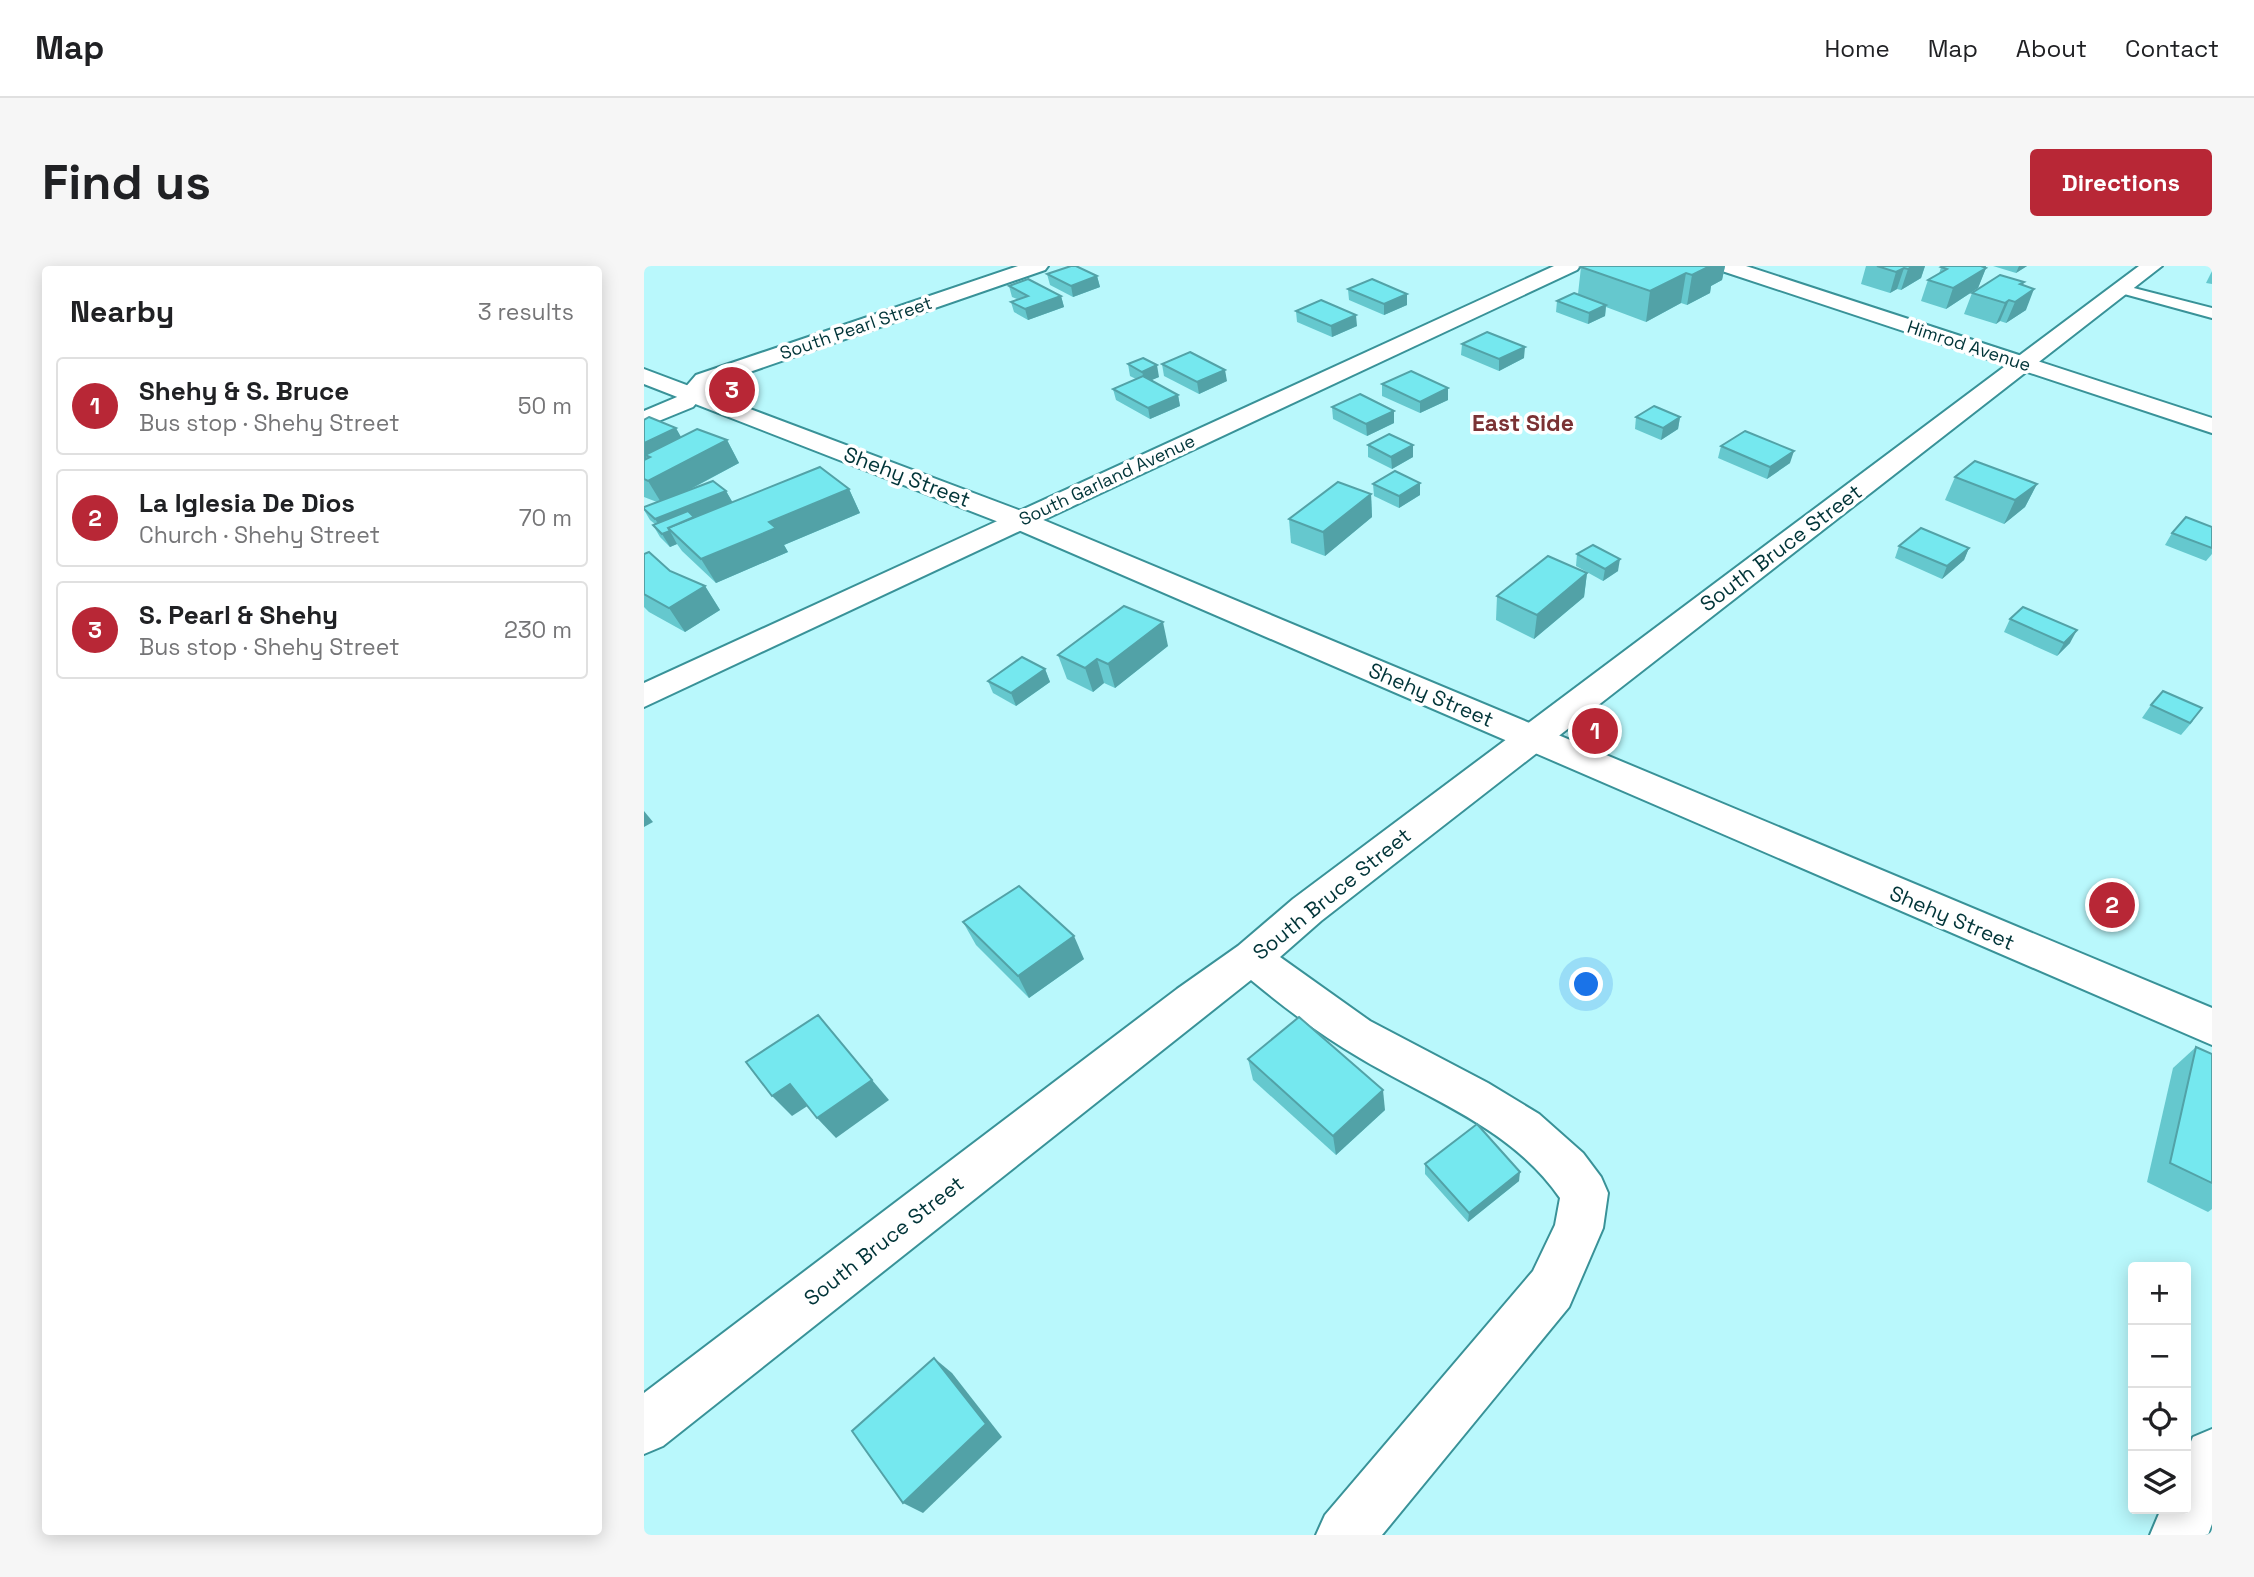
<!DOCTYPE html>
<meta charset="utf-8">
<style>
:root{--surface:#fff;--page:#f6f6f6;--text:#202124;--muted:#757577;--line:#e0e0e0;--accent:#b82736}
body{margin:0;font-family:"Space Grotesk",sans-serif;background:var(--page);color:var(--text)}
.controls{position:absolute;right:21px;bottom:21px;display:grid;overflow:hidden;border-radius:7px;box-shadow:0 4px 18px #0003}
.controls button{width:63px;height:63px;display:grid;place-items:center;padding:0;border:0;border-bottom:2px solid var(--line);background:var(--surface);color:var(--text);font:35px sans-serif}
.you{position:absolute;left:943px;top:719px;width:24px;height:24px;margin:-18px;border:5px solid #fff;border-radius:50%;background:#1a73e8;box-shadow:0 0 0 10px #1a73e833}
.badge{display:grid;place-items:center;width:46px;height:46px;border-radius:50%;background:var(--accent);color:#fff;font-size:23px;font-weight:700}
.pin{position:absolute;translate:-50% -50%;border:4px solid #fff;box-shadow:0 2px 7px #0006}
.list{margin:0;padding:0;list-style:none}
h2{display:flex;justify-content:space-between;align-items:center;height:91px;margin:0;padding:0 28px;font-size:30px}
h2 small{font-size:23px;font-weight:400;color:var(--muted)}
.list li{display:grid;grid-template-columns:46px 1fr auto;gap:21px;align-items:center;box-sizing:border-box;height:98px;margin:0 14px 14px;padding:0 14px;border:2px solid var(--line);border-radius:7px}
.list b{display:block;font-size:26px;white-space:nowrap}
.list p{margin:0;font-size:23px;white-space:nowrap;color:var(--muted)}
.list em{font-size:23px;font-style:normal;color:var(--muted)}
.icon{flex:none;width:38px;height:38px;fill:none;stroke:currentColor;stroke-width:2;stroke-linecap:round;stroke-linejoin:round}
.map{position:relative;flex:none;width:1568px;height:1269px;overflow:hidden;border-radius:7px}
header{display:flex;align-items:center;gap:42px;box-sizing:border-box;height:98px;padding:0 35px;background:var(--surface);border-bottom:2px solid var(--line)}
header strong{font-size:33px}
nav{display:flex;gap:38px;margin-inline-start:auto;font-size:24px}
.intro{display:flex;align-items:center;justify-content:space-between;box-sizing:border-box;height:168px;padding:0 42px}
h1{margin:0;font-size:49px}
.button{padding:18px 32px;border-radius:7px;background:var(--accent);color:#fff;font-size:24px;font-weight:700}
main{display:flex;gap:42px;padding:0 42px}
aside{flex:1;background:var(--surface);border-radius:7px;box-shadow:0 4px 18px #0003}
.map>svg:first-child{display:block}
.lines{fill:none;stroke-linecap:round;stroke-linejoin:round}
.lane-casing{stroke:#399298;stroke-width:4}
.street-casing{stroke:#399298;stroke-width:4}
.secondary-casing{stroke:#399298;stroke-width:4}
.lane{fill:#fff;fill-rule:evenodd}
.street{fill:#fff;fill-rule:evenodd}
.secondary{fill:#fff;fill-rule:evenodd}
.wall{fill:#65c8ce}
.shaded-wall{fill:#52a2a7}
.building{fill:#75e8ef;stroke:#52a2a7;stroke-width:2}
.labels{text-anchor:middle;stroke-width:7;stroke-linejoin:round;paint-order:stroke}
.far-street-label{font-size:18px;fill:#003438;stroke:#fff}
.street-label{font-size:21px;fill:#003438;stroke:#fff}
.far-district-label{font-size:23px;font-weight:bold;fill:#7a3234;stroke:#fff}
</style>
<header>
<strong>Map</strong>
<nav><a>Home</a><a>Map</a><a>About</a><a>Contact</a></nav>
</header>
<div class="intro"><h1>Find us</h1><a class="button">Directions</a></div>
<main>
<aside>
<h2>Nearby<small>3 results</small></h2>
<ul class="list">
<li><span class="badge">1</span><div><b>Shehy &amp; S. Bruce</b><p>Bus stop · Shehy Street</p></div><em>50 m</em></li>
<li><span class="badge">2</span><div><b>La Iglesia De Dios</b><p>Church · Shehy Street</p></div><em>70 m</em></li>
<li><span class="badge">3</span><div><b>S. Pearl &amp; Shehy</b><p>Bus stop · Shehy Street</p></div><em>230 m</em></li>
</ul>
</aside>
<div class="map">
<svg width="1568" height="1269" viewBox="0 0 1568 1269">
<rect width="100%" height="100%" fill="#b9f8fc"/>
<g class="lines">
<g class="lane-casing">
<path id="lane" d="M1478,19l90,23v10l-95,-26 -2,-3 2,-3z"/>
</g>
<g class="street-casing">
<g id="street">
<path d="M374,0h30l-3,4 -333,115 -19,22 -49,20v-16l33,-14 19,-22z"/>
<path d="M910,0h26l-3,4 -933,437v-24z"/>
<path d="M1495,0h23l-841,655 -41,36 90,64 118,62 51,31 44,39 18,24 7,16 -5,35 -34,79 -187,228h-66l9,-20 208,-244 22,-46 5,-27c-48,-70 -130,-98 -200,-140 -38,-22 -74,-49 -109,-78l-588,466 -19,8v-61l533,-404 61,-43 55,-47z"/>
<path d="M1568,1163v95l-4,11h-58l11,-26h25v-56l7,-16z"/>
</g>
</g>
<g class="secondary-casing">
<g id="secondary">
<path d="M1072,0h30l466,152v15l-493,-163z"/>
<path d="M0,103l385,145 1183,494v37l-1203,-519 -365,-142z"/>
</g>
</g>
<use href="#lane" class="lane"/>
<use href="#street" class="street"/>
<use href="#secondary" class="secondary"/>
</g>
<g class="wall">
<path d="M940,0h141l-3,14 -11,6 -1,7 -23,12 -6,-2 -35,19 -40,-15 -1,9 -17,8 -32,-12 1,-11 21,-7 3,-27z"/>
<path d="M1222,0h59l-4,12 -20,12 -4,-1 -7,4 -29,-9z"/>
<path d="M1299,0h43v2l-8,20 -32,21 -25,-8 7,-21 11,-6 2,-7z"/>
<path d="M1349,0h34l-11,7z"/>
<path d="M1568,5v13l-6,-1z"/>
<path d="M403,8l50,2 3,11 -27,10 -23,-12z"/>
<path d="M1378,19l4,25 -20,13 -6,-2 -4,3 -32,-10 8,-21z"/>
<path d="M365,20l52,10 3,11 -36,13 -14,-8 -3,-10 6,-3 -5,-2z"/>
<path d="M704,23l59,5v11l-23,10 -35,-15z"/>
<path d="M652,45l61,15 -25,11 -35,-15z"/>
<path d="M818,78l62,14 -25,13 -38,-16z"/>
<path d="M484,98l31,13 -8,3 27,15 2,11 -30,13 -34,-19 -3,-11 23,-10 -6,-3z"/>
<path d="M518,98l65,17 -28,13 -35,-18z"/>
<path d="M738,118l66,16 -28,13 -38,-17z"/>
<path d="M688,141l62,16 -27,13 -34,-17z"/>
<path d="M992,151h44l-2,12 -17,11 -26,-11z"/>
<path d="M0,154l37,17 46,3 12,23 -48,26 35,2 6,11 117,-13 11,24 -76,32 4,7 -72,31 -34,-32 -5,-7 -7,3 -10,-10 -7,-12 2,-1 -5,-4 -6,-10v-3l13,-5 -13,-5z"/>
<path d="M724,179l45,12 -21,12 -24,-12z"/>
<path d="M1077,180l69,17 -23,16 -49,-21z"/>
<path d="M1311,211l82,7 -12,23 -21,17 -59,-24z"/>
<path d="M729,218l47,11 -21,13 -25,-12z"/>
<path d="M727,228l1,23 -47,39 -34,-13 -2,-24z"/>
<path d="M1568,261v27l-6,7 -41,-16 7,-12z"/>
<path d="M1255,280l70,2 -5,12 -22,19 -47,-21z"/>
<path d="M0,288l26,17 35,15 15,24 -35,22 -36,-20 -5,-5z"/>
<path d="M933,288l41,17 -15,10 -27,-15z"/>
<path d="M943,307l-3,24 -50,42 -38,-19 1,-24z"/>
<path d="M1366,353l60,24 -13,13 -53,-24z"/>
<path d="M524,380l-53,42 -11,-5 -11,9 -26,-13 -9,-24z"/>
<path d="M401,403l5,13 -34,24 -23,-13 -5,-12z"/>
<path d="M1507,439l42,16 -12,14 -39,-17z"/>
<path d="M319,656l121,37 -55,39 -53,-53z"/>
<path d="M1552,781l16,7v155l-4,3 -61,-30 26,-114z"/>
<path d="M604,793l137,51 -49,45 -83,-75z"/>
<path d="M781,898l94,17 -51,41 -43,-48z"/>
</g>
<g class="shaded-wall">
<path d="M1064,0h17l-3,14 -11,6 -1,7 -23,12 5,-30z"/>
<path d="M1269,0h12l-4,12 -20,12 7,-21z"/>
<path d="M1337,0h5l-1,2h1l-8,20 -32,21 7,-21z"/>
<path d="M1375,0h8l-11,7z"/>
<path d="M1260,2l-7,21 -7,4 6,-21z"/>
<path d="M1042,7l-5,30 -35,19 4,-31z"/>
<path d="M453,10l3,11 -27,10 -2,-11z"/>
<path d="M1380,16l-8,19 18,-12 -8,21 -20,13 9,-21 5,-18z"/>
<path d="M763,28v11l-23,10v-11z"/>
<path d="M417,30l3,11 -36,13 -3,-11z"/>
<path d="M1365,34l-9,21 -4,3 9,-21z"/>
<path d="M962,39l-1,11 -17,8 1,-11z"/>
<path d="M712,49l1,11 -25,11 -1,-11z"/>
<path d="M881,81l-1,11 -25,13v-12z"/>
<path d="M513,99l2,12 -14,6 -3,-11z"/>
<path d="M581,104l2,11 -28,13 -2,-12z"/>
<path d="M804,122v12l-28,13v-11z"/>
<path d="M534,129l2,11 -30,13 -2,-11z"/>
<path d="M750,145v12l-27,13 -1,-12z"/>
<path d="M1036,151l-2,12 -17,11 2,-12z"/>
<path d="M32,162l13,23 -39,6 -5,-2 8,13 -9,5v-30z"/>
<path d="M83,174l12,23 -77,41 -14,-23z"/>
<path d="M769,179v12l-21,12 -1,-12z"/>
<path d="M1150,185l-4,12 -23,16 3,-12z"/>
<path d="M776,217v12l-21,13v-12z"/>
<path d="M1393,218l-12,23 -21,17 11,-24z"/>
<path d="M205,223l11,24 -76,32 4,7 -72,31 -15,-24 68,-37z"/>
<path d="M82,225l7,12 -70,28 -8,-12z"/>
<path d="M727,228l1,23 -47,39 -2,-24z"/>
<path d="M26,265l7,13 -7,3 -8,-13z"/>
<path d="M1325,282l-5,12 -22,19 5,-13z"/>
<path d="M976,293l-2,12 -15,10 2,-12z"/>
<path d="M943,307l-3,24 -50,42 3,-24z"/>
<path d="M61,320l15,24 -35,22 -16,-24z"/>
<path d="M519,356l5,24 -53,42 -7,-24z"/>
<path d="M1433,364l-7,13 -13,13 7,-13z"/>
<path d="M453,393l7,24 -11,9 -8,-24z"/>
<path d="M401,403l5,13 -34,24 -5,-13z"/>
<path d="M0,545l9,11 -9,5z"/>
<path d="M430,670l10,23 -55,39 -11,-22z"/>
<path d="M228,814l17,20 -53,38 -19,-20z"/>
<path d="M146,818l19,21 -17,11 -20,-20z"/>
<path d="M739,824l2,20 -49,45 -3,-19z"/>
<path d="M876,906l-1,9 -51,41 1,-9z"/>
<path d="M290,1092l18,15 50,64 -79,76 -20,-10z"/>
</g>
<g class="building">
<path d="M427,0h5l21,10 -26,10 -24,-12z"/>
<path d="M940,0h126l-18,9 -6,-2 -36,18 -69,-24z"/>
<path d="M1233,0h36l-5,3 -4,-1 -8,4z"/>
<path d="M1299,0h38l5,2 -33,20 -25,-8 19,-11 -6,-2z"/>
<path d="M1356,9l24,7 -4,2 14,5 -19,13 -6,-2 -4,3 -33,-10z"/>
<path d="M384,13l33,17 -36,13 -14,-7 17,-6 -19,-10z"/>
<path d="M728,13l35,15 -23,10 -36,-15z"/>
<path d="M930,27l32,12 -17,8 -32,-12z"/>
<path d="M677,34l35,15 -25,11 -35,-15z"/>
<path d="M843,66l38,15 -26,12 -37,-15z"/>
<path d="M546,86l35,18 -28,12 -35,-18z"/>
<path d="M499,92l14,7 -15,7 -14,-8z"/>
<path d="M767,105l37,17 -28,14 -38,-18z"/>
<path d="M499,110l35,19 -30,13 -35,-19z"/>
<path d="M716,128l34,17 -28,13 -34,-17z"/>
<path d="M1010,140l26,11 -17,11 -27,-11z"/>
<path d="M5,151l27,11 -32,15v-23z"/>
<path d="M53,163l30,11 -79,41 -4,-2v-19l6,-3 -5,-2z"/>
<path d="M1101,165l49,20 -24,16 -49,-21z"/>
<path d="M745,168l24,11 -22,12 -23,-12z"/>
<path d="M1331,195l62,23 -22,16 -60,-23z"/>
<path d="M176,201l29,22 -80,33 7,6 -75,31 -33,-31z"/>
<path d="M751,205l25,12 -21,13 -26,-12z"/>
<path d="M69,215l13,10 -71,28 -11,-10v-2z"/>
<path d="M694,216l33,12 -48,38 -34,-13z"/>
<path d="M44,245l6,6 -26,11 2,3 -8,3 -9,-9z"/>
<path d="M1542,251l26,10v21l-40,-15z"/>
<path d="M1277,262l48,20 -22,18 -48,-20z"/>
<path d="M949,279l27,14 -15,10 -28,-15z"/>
<path d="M5,286l21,19 35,15 -36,22 -25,-14v-40z"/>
<path d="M904,290l39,17 -50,42 -40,-19z"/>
<path d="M480,340l39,16 -55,42 -11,-5 -12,9 -27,-13z"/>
<path d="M1379,341l54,23 -13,13 -54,-24z"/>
<path d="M378,391l23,12 -34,24 -23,-12z"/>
<path d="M1519,425l39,17 -12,15 -39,-18z"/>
<path d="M375,620l55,50 -56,40 -55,-54z"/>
<path d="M174,749l54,65 -55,38 -27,-34 -18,12 -26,-34z"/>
<path d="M655,751l84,73 -50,46 -85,-77z"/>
<path d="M1552,781l16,7v129l-42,-20z"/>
<path d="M833,858l43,48 -51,41 -44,-49z"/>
<path d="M290,1092l52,66 -83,79 -51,-72z"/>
</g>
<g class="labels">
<g class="far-street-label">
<text transform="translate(212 62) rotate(-19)" y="6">South Pearl Street</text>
<text transform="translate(1325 80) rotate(18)" y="6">Himrod Avenue</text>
<text transform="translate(463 214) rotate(-25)" y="6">South Garland Avenue</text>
</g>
<g class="street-label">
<text transform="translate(263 211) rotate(21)" y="7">Shehy Street</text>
<text transform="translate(1137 282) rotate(-37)" y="7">South Bruce Street</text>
<text transform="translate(787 429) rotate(23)" y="7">Shehy Street</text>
<text transform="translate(688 628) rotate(-39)" y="7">South Bruce Street</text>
<text transform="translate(1308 652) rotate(23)" y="7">Shehy Street</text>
<text transform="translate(240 975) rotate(-38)" y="7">South Bruce Street</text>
</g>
<g class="far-district-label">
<text x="879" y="165">East Side</text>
</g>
</g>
</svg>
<div class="controls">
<button>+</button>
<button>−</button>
<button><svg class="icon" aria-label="locate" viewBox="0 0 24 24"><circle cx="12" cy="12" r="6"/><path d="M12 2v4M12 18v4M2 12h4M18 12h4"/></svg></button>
<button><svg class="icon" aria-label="layers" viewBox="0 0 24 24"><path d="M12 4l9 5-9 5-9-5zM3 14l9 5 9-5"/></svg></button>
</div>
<div class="you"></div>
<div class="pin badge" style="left:951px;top:465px">1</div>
<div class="pin badge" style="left:1468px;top:639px">2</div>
<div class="pin badge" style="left:88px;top:124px">3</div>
</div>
</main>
